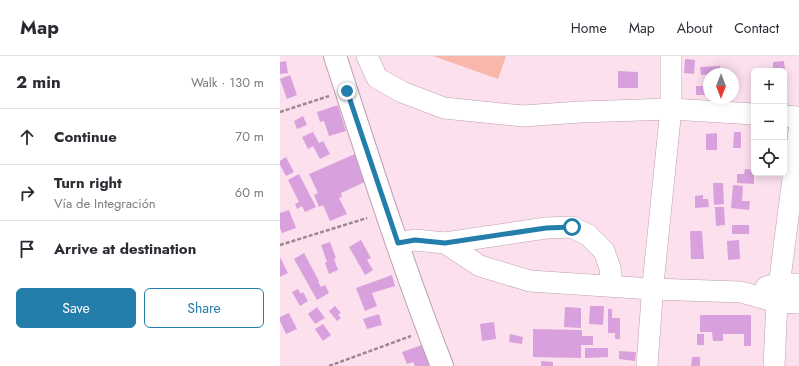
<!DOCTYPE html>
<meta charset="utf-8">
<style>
:root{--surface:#fff;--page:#f2f2f3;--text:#2b2b33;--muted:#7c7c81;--line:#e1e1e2;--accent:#237eac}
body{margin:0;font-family:Jost,sans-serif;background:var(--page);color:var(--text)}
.controls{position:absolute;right:12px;top:12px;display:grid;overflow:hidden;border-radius:6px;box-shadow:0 2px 10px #0003}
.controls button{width:36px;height:36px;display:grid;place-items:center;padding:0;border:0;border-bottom:1px solid var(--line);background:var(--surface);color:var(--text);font:20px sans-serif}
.compass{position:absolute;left:423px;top:12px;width:36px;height:36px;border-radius:50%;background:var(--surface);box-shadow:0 2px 10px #0003;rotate:180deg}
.stop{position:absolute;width:12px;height:12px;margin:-9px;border:3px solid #237eac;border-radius:50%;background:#fff}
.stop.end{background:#237eac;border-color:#fff;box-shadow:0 1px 4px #0008}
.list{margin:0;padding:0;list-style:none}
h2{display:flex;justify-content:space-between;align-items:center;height:52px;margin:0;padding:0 16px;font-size:17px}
h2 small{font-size:13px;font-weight:400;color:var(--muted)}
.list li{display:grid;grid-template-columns:26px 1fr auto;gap:12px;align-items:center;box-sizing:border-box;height:56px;padding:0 16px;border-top:1px solid var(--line)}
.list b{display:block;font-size:15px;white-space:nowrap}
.list p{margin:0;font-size:13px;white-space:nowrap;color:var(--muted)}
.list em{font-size:13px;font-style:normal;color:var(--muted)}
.actions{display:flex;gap:8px;padding:12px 16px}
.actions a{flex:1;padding:9px 0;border:1px solid var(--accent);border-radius:6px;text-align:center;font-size:14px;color:var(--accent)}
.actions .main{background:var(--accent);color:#fff}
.icon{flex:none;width:22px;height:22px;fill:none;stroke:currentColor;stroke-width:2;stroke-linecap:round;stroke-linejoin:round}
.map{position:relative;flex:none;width:519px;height:310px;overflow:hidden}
header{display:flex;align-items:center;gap:24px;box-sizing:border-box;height:56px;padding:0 20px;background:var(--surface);border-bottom:1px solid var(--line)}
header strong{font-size:19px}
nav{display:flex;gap:22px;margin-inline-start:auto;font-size:14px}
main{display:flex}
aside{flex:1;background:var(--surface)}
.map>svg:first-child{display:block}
.green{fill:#f8b7ab}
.building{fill:#d9a0de}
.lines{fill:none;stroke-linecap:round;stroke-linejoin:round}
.minor-casing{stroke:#bca1af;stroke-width:22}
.secondary-casing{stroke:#bca1af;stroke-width:24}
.path{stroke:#9b8791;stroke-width:2.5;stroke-dasharray:4 2;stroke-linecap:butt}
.minor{stroke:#fff;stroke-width:21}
.secondary{stroke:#fff;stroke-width:22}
.route{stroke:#237eac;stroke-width:5}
</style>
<header>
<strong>Map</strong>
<nav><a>Home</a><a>Map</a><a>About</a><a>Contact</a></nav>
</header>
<main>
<aside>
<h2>2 min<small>Walk · 130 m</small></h2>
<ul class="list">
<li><svg class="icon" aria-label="ahead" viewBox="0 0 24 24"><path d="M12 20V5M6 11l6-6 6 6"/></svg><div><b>Continue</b></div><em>70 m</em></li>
<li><svg class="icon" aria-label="right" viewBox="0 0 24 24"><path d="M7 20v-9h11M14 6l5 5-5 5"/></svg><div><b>Turn right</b><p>Vía de Integración</p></div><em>60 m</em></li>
<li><svg class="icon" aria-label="arrive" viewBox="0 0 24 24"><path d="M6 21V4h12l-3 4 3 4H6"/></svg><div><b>Arrive at destination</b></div></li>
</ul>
<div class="actions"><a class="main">Save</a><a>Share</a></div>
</aside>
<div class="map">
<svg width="519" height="310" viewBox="0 0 519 310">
<rect width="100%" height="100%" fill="#fce0ee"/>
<path class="green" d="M153,0h73l-8,23z"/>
<g class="building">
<path d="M405,3l10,1 -1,14 -10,-1z"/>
<path d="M6,5l2,12 -8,1v-12z"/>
<path d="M504,5l1,10h-12v-9z"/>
<path d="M440,10v8l-19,1 -1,-8z"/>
<path d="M338,15l20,1v16h-20z"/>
<path d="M10,19l7,20 -10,4 -7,-20z"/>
<rect x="416" y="30" width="9" height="9"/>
<path d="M58,49l8,26 -17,5 -5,-15 -4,1 -3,-10z"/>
<path d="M23,60l4,9 -10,4 -3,-8z"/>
<path d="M33,76l6,11 4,-2 7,13 -10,5 -7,-13 -5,3 -6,-12z"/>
<path d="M454,76h7v16h-8z"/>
<path d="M437,77v17h-11v-16z"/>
<path d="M75,98l12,27 -26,12 1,4 -3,1 8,16 -17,7 -7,-16 -4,2 -5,-12 4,-2 -9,-19z"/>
<path d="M6,101l8,15 -8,4 -6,-11v-4z"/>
<path d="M465,113l9,1v14l-17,-1v-9h7z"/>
<path d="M19,118l17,33 -11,5 -3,-6 -5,3 -2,-5 4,-2 -11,-22z"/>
<path d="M433,127h10l1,21 -10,1z"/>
<path d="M453,129l10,1 -1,15h8l-1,9 -18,-2z"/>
<path d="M423,139v4h5l1,8 -14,1v-12z"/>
<path d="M435,151h9l1,18 -9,1z"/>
<path d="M9,154l7,18 -14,5 -2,-5v-15z"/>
<rect x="452" y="169" width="17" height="9"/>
<path d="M410,175h12l2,28h-13z"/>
<path d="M81,184l10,18 -4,2 6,10 -8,5 -16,-28z"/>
<path d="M459,184l1,19 -12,1 -1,-19z"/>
<path d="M50,186l6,16 -2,1 4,11 -9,4 -4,-11 2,-1 -6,-17z"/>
<path d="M24,197l15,28h-1l3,6 4,-2 4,8 -12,7 -23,-41z"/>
<path d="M0,201l8,16 -8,4z"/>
<path d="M112,219l3,11 -23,7 5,13 -12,5 -9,-23z"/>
<path d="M18,233l3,5 2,-2 5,9 -8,5 -8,-14z"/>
<path d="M55,250l6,7 -3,2 3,3 -4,3 -8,-10z"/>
<path d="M310,250h14l-1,19 -14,-1z"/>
<path d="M37,251l8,11 -10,6 -7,-10z"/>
<path d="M285,251l16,1v20l-17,-1z"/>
<path d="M328,253h4v9h8v21h-5v-6h-7z"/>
<path d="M9,257l8,16 -11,5 -6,-13v-4z"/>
<path d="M99,258l3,11 -15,4 -4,-10z"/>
<path d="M420,259h51v31h-7v-12h-21v7h-10l-1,-9h-12z"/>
<path d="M214,266l2,17 -14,2 -2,-17z"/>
<path d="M43,268l8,11 -8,6 -8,-12z"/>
<path d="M253,273l49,1v6h11v9h-12v13l-48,-1z"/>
<path d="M230,278l13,3 -1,7 -13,-2z"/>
<rect x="417" y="278" width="7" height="11"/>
<path d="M142,289l8,21h-15l-2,-4 -6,2 -5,-12z"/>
<path d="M305,292h23v9l-23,1z"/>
<path d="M339,295l17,1 -1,9 -16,-2z"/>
<path d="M412,301h8v9h-9z"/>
<path d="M261,305l12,1v4h-12z"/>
</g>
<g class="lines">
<g class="minor-casing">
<g id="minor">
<path d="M87,0l10,22 25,14 42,16 79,8 57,-4 91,-3 83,5"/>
<path d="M504,60l15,1"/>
<path d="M118,187l17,-3 30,3 35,23 50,15 122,8 89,3 36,10 22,1"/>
<path d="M165,187l101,-15 26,-1 16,8 16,16 6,17 2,18"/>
<path d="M486,231l13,-3h20"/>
<path d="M367,310l6,-82 18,-175v-53"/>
<path d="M494,310l3,-64 22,-171"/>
</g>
</g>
<g class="secondary-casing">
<path id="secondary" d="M55,0c34,104 67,208 107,310"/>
</g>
<g class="path">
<path d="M0,56l49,-16"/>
<path d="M0,189l87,-27"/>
<path d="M49,310l82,-30"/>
</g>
<use href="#minor" class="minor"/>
<use href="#secondary" class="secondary"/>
</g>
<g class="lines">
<path class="route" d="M67,35l51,152 17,-3 30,3 101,-15 26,-1"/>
</g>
</svg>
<div class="controls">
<button>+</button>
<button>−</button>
<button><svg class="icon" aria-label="locate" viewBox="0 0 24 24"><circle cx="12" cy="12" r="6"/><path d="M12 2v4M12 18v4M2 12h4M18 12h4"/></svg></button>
</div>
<svg class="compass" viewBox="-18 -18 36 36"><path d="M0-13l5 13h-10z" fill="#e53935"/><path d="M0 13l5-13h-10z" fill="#7c7c81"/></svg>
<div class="stop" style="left:292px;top:171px"></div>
<div class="stop end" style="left:67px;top:35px"></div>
</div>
</main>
